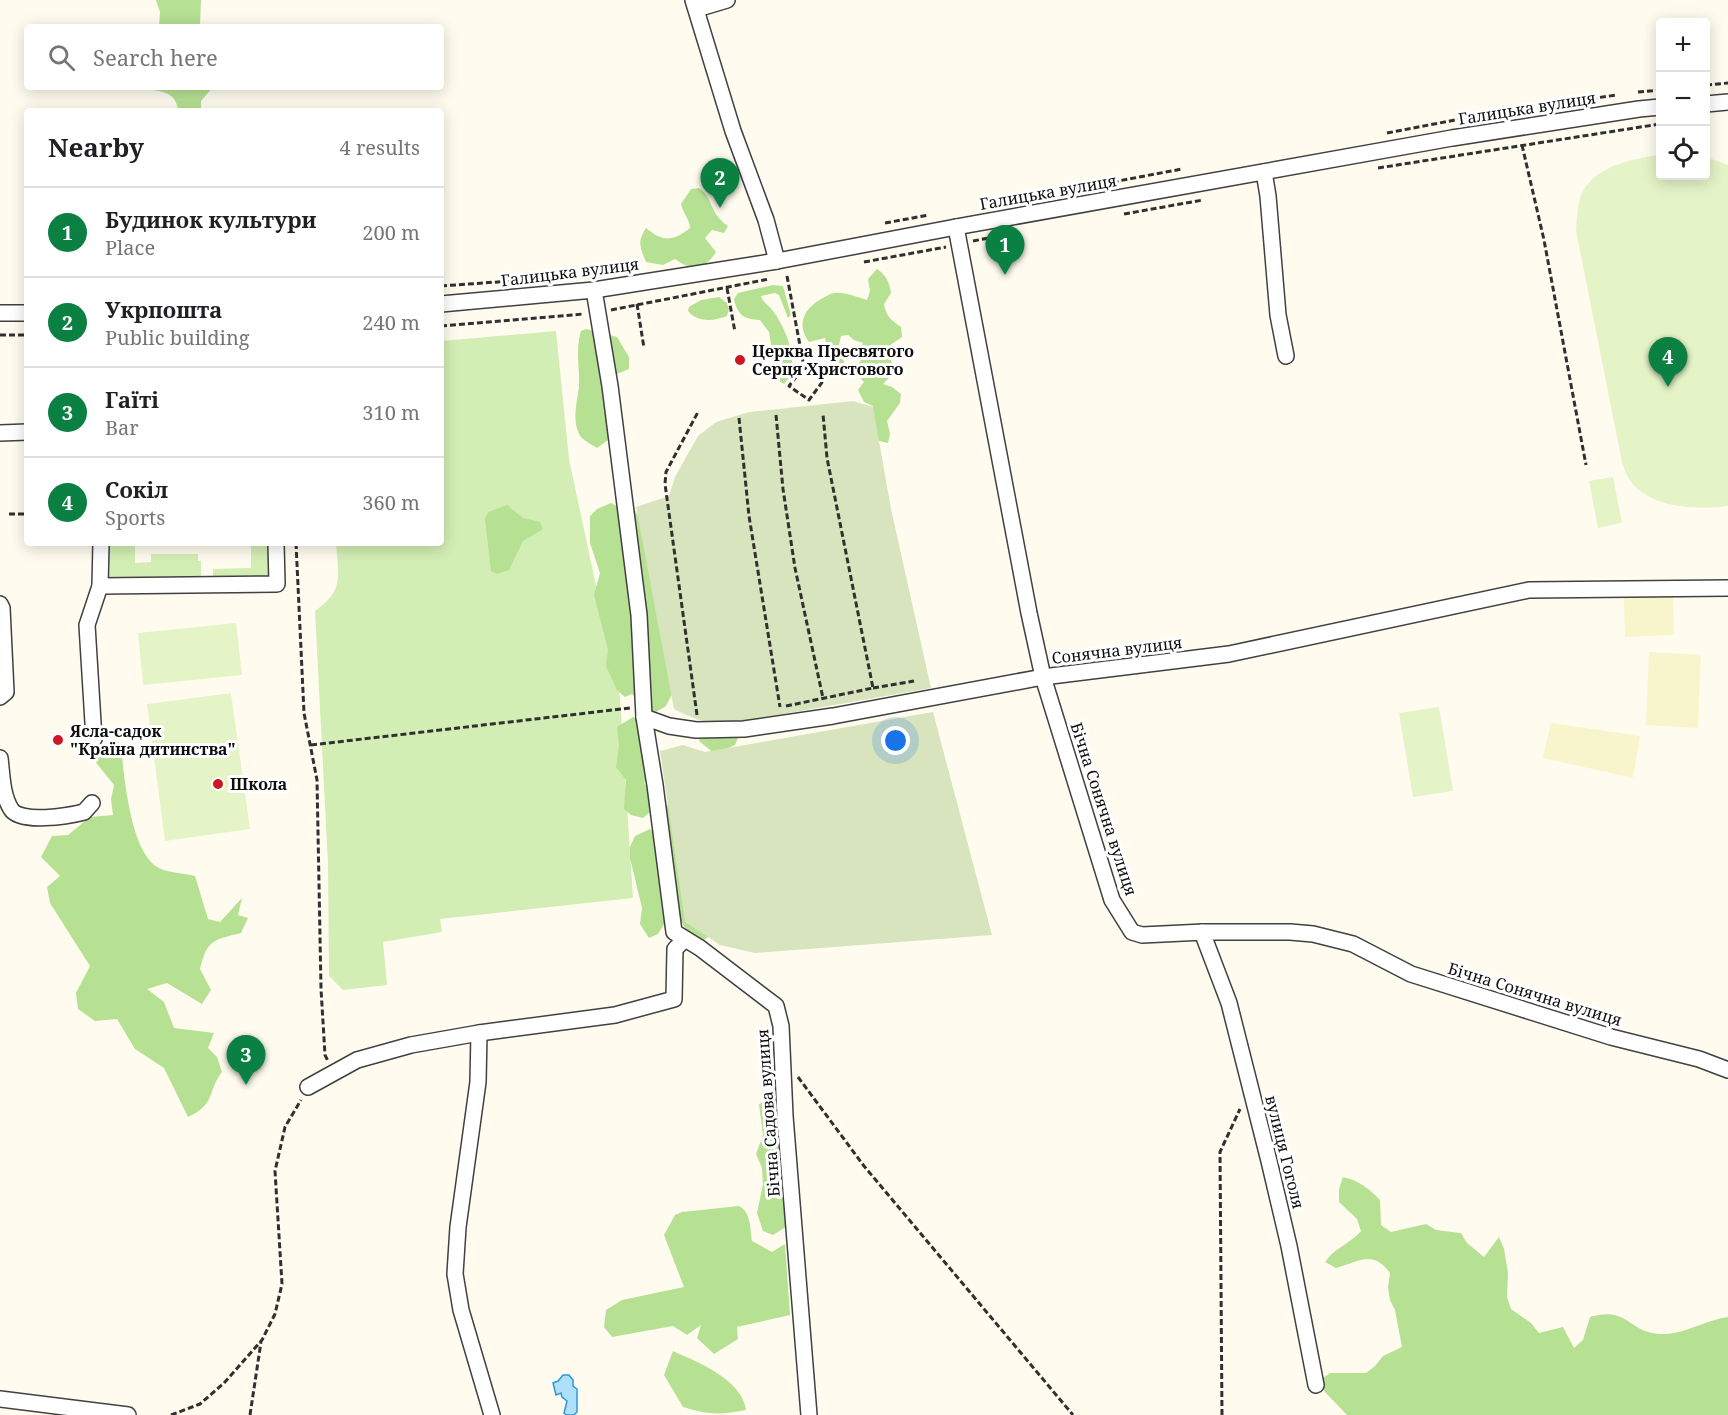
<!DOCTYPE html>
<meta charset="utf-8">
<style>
:root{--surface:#fff;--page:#f6f6f6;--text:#202124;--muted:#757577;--line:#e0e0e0;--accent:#0b8043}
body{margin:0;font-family:"Noto Serif",serif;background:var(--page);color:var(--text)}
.controls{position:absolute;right:18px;top:18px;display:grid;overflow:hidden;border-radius:6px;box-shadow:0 3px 15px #0003}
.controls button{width:54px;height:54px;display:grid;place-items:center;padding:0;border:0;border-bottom:2px solid var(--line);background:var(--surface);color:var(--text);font:30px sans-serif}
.you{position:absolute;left:896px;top:741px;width:21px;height:21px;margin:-15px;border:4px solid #fff;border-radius:50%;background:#1a73e8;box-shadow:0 0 0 9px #1a73e833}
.badge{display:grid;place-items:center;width:39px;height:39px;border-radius:50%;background:var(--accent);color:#fff;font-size:20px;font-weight:700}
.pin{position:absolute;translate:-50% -50px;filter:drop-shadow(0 2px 3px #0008)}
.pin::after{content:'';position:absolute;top:32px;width:21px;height:18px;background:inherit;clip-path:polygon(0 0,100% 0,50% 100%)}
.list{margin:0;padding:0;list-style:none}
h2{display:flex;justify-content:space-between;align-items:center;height:78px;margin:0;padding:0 24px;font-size:26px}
h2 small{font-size:20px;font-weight:400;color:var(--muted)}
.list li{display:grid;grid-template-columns:39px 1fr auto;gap:18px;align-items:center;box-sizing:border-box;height:90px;padding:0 24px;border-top:2px solid var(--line)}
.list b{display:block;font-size:22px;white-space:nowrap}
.list p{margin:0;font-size:20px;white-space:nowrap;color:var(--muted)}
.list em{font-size:20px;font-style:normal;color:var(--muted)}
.icon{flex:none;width:33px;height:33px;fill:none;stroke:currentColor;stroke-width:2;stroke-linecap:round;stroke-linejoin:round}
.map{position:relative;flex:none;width:1728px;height:1415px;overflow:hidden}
.search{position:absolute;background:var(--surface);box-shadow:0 3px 15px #0003;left:24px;top:24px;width:420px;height:66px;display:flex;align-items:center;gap:15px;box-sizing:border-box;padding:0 21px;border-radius:6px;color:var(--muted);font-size:22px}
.panel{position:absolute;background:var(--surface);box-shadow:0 3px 15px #0003;left:24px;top:108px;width:420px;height:438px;border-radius:6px}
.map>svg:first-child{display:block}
.farmland{fill:#f8f4cc}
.green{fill:#d3eeb4}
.forest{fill:#b6e092}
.cemetery{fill:#d8e4bd}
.pitch{fill:#e5f4c7}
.water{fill:#aee0fc;stroke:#2e98da;stroke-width:1.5}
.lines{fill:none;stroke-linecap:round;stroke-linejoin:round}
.minor-casing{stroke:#414141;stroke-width:18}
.path{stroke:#303030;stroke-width:3;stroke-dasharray:6 3;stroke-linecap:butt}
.minor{stroke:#fff;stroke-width:15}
.poi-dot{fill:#cc1824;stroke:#fff;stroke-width:2}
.labels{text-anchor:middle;stroke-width:6;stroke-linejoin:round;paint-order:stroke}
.street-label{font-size:16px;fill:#0e0e0e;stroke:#fff}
.poi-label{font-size:16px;font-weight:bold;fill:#0e0e0e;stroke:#fff;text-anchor:start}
</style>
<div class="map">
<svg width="1728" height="1415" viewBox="0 0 1728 1415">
<rect width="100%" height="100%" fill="#fffcef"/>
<g class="farmland">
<path d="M1673,596l1,39 -49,2 -1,-40z"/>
<path d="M1649,652l52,3 -3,73 -52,-3z"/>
<path d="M1551,723l89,13 -7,42 -90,-20z"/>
</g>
<g class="green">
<path d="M556,331l13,128 51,239 13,200 -193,21 2,13 -59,10 4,43 -44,5 -14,-14 -1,-112 -13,-253c30,-21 23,-36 21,-68h105v-202z"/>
<path d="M104,543h31v20l16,-1v-8h47v7h3v21l-90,1 -7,-6z"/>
<path d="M251,543h21l1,34 -60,5v-13l38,-1z"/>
</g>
<g class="forest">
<path d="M156,0h45l-1,27h-41l1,-15z"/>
<path d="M123,87h90l-12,14v10h-23c-1,-28 -38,-19 -55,-24z"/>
<path d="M699,188c16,12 9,24 29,38l-4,7 -12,-3 -7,8 11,14c-11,18 -25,19 -41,7l-12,6 -17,-3c-6,-15 -9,-20 0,-34 17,14 26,14 44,0 0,-8 -7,-15 -9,-24l10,-15z"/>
<path d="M877,269c10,7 12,13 14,24l-7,11c2,12 7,16 17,23l1,10 -16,11 6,15 -1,13 -8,8 9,3 9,7 -1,9 -13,18 3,13 -2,9 -9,-2 -9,-25 3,-10 -9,-4 -6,-12 6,-8 -4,-4 -4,-11 5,-7 -3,-9 5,-8 -9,-3 -6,-5 -7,1 -2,9 6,20 -7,7 -8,-8 -5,-26 -16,4c-13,-18 -5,-33 12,-43 4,-2 8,-5 13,-6 11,-1 22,4 33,7l3,-9 -2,-12z"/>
<path d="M773,285l10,1 8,29 -3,3 -9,-23 -4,-2 -14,3c2,7 8,9 12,15 13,17 29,55 11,73l-5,-3 -3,-7 -7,-42 -9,-12c-16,-1 -22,-4 -26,-21l4,-6z"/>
<path d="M719,297l8,6 2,6 -2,7c-13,5 -29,7 -39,-5l1,-4 12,-7z"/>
<path d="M586,329l31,8 12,20v12l-27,11v14l8,34 -2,12 -11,8c-6,-4 -15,-8 -18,-14 -7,-15 -2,-32 0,-47 1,-19 -4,-37 2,-56z"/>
<path d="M631,501l13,29 29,162 -7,14 -15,9 -19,-21 -7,3 -8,-7 -11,-24 2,-16 -14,-55 6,-22 -10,-30v-27l7,-7 14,-6 6,3z"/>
<path d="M507,505l16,13 17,4 3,7 -20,12 -14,29 -12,4 -6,-3 -6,-52 3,-7z"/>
<path d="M633,717l8,2 10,54 -7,10 14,19 -1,4 -14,12 -12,-3 -7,-6 2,-29 -10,-13 3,-21 -2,-19z"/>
<path d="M719,728l19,10 -3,7 -20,9 -16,-13 1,-6z"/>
<path d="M111,741h7l3,5c3,29 9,108 38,122 10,5 25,5 36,8l13,43 12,3 22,-24 -4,17 10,3 -7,15c-28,7 -34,7 -41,36l11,21 -9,14 -35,-21 -20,6 17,13 10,26 40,5 -6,15 9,9 5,15c-16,21 -5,31 -34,45l-24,-49 -29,-19 -18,-30 -22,2 -17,-12 -2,-16 14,-27 -40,-63 -3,-16 13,-11 -19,-19 11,-21 16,-1 22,-18 23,-2 -2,-16 3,-14 -20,-25v-6z"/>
<path d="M674,803l36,127 -2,7 -9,7 -13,-14 -13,-24 -10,-99z"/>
<path d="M650,829l11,13 5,79 -8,13 -9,4 -9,-14 2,-16 -12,-50v-11l5,-11z"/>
<path d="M771,1099l5,5 4,69 10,43 -4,11 -13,8 -10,-4 -6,-18 6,-29 -1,-16 -6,-14 7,-19 -4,-31z"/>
<path d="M1343,1177c15,3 27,12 37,23l1,25 10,7 35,-8 10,6 25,3 6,10 17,14 15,-20 5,12 4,24 -1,24 4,12 20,14 8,10 24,-6 11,21 9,-8 7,-23c39,-11 37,15 70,17 24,1 45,-14 68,-17v98h-381l-22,-23 -6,-11 11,-8h36l9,-7 8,-10 19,-9 -7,-37 -5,-10 -2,-12 2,-15c-18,-24 -31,-11 -54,-5l-11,-6c9,-14 25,-18 36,-31l-4,-12 -18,-17v-13z"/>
<path d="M739,1206c12,6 11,22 13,35l20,11 13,-8 5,71 -53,12 1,12 -24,15 -17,-16 4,-13 -14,10 -14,-9 -61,11 -8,-10 2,-17 16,-10 62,-13 -20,-52 11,-20 7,-3z"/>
<path d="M673,1351c24,11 69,28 73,59 -27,5 -36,5 -63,-3l-19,-32z"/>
</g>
<g class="cemetery">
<path d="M853,401l20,6 18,102 40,179 -188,33c-32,3 -40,3 -69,-12l-38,-202 33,-11 6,-19 23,-41 18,-14 33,-10z"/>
<path d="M933,712l59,223 -237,18 -35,-8 -35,-23 -25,-171 23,-6 22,7z"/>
</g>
<g class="pitch">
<path d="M1660,155v21h46v-19l22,8v341c-31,4 -79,3 -99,-27 -3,-5 -5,-11 -7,-17l-46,-231c1,-12 1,-27 6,-38 13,-27 52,-35 78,-38z"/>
<path d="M1613,477l9,46 -24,5 -9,-47z"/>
<path d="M236,623l6,52 -99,10 -5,-52z"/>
<path d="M231,693l19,136 -85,12 -18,-137z"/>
<path d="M1439,707l14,84 -40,6 -14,-84z"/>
</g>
<path class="water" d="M563,1375h6l4,5v6l4,3v23l-3,3h-8l-2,-2 3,-12 -5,-4 -1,-4 -5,2 -3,-12 5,-2z"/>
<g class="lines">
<g class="minor-casing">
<g id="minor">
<path d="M693,0l40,131 33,89 11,41"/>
<path d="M697,9l30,-9"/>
<path d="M1706,104l22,-2"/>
<path d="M1264,172l4,24 10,119 8,41"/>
<path d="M956,227l73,386 14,64 69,223 20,32 10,3 62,-3h86l23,2 40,10 58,30 200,63 88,22 29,11"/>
<path d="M594,290l16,96 29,229 5,102 11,68 19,147 26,16 76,58 5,20 4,90 24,299"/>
<path d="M441,304l153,-14 183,-29 179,-34 496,-89 187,-29 21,-2"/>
<path d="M0,313h27"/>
<path d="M0,433l27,-1"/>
<path d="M101,543l-1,43 177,-2 -1,-41"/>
<path d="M0,604l2,4 4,84 -6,5"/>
<path d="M644,717l25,9 27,4 48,-1 89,-13 210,-39 186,-23 300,-64 199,-2"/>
<path d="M94,739l-7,-114 13,-39"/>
<path d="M0,758c2,16 2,37 11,51 9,15 58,7 73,3l8,-9"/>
<path d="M1202,932l27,71 40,158 20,85 27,139"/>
<path d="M479,1033l-1,49 -20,145 -3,47 6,36 31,105"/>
<path d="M308,1087l49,-27 54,-15 68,-12 136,-18 59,-16 1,-50 10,-10"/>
<path d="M0,1399l128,16"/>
</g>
</g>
<g class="path">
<path d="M1706,85l22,-2"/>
<path d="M1638,92l22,-2"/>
<path d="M1387,133l115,-22 115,-16"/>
<path d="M1522,145l22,95 42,225"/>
<path d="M1378,168l282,-44"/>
<path d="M1086,187l96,-18"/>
<path d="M1124,214l79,-14"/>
<path d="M885,223l44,-8"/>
<path d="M973,241l32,-6"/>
<path d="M864,262l82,-15"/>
<path d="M787,276l17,91 19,14 -14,19 -20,-14 15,-19"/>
<path d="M441,286l70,-5"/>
<path d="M727,288l8,44"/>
<path d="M637,304l7,44"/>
<path d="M611,310l158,-31"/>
<path d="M441,326l142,-12"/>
<path d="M0,335h27"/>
<path d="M776,415l7,74 12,79 28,130"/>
<path d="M739,418l10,98 31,191"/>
<path d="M9,514h18"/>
<path d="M296,543l8,170 13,67 4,209 4,66 3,6"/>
<path d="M873,688l41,-7"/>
<path d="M786,706l87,-18 -46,-230 -4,-44"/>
<path d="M697,715l-32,-231 1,-12 32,-60"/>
<path d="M311,745l319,-37"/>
<path d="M798,1077l66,89 209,249"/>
<path d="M171,1415l29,-11 24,-21 38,-43 13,-26 7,-30 -7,-113 10,-44 16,-27"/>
<path d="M250,1415l11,-73"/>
<path d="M1222,1415l-2,-263 20,-43"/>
</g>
<use href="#minor" class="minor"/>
</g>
<g class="poi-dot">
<circle cx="740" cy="360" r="6"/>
<circle cx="58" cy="740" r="6"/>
<circle cx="218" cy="784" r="6"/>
</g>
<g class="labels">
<g class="street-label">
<text transform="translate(1527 108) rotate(-9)" y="6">Галицька вулиця</text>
<text transform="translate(1048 192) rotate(-10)" y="6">Галицька вулиця</text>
<text transform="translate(570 272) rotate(-7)" y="6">Галицька вулиця</text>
<text transform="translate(1117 650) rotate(-7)" y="6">Сонячна вулиця</text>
<text transform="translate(1104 809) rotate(72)" y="6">Бічна Сонячна вулиця</text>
<text transform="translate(1535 994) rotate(17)" y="6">Бічна Сонячна вулиця</text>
<text transform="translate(768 1113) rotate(-94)" y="6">Бічна Садова вулиця</text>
<text transform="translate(1285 1152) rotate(76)" y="6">вулиця Гоголя</text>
</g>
<g class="poi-label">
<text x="752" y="357">Церква Пресвятого<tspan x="752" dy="18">Серця Христового</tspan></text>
<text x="70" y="737">Ясла-садок<tspan x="70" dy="18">"Країна дитинства"</tspan></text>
<text x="230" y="790">Школа</text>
</g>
</g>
</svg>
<div class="controls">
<button>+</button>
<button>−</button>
<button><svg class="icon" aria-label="locate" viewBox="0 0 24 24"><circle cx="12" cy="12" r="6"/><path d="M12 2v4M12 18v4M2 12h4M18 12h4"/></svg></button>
</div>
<div class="you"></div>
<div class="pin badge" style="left:1005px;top:275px">1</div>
<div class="pin badge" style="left:720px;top:208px">2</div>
<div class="pin badge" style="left:246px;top:1085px">3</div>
<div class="pin badge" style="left:1668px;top:387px">4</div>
<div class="search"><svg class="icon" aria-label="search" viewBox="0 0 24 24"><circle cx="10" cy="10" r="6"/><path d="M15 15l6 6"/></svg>Search here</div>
<section class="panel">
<h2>Nearby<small>4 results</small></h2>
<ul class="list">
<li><span class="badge">1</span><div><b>Будинок культури</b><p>Place</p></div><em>200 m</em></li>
<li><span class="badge">2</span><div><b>Укрпошта</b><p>Public building</p></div><em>240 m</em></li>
<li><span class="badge">3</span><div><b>Гаїті</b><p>Bar</p></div><em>310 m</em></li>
<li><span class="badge">4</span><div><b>Сокіл</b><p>Sports</p></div><em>360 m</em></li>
</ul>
</section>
</div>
